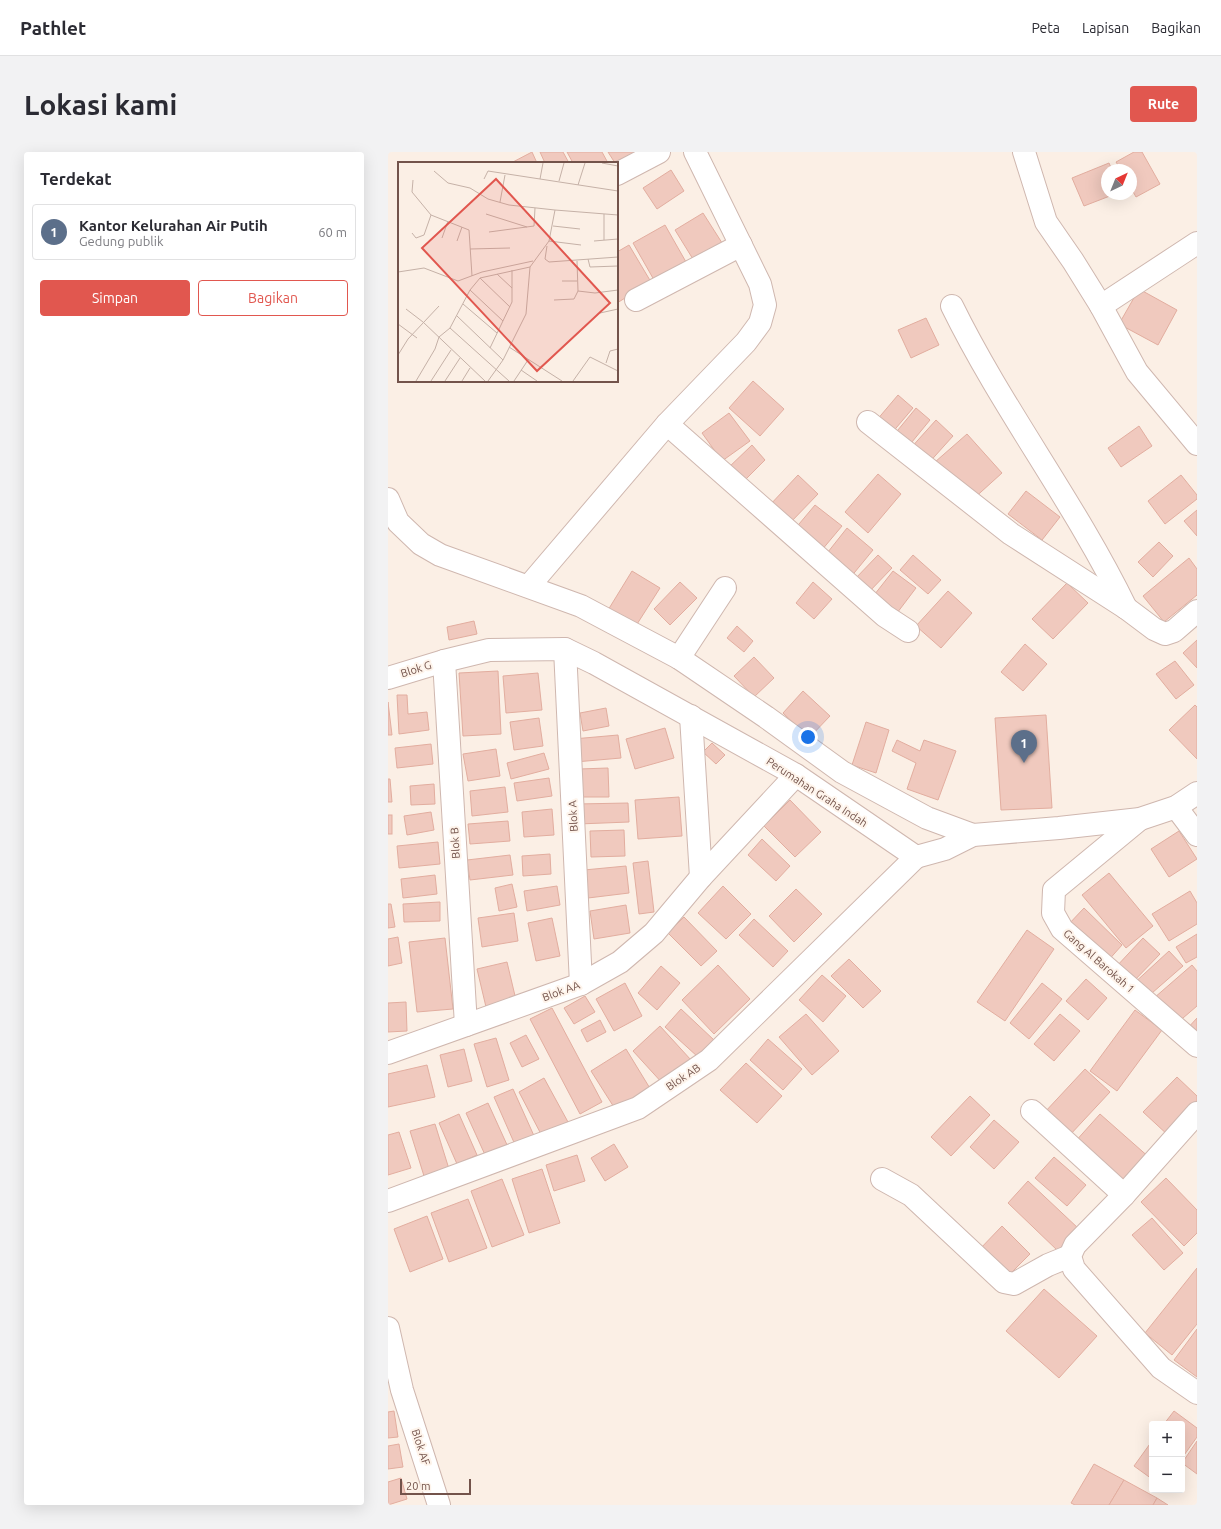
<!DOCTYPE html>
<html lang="id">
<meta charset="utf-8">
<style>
:root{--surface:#fff;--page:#f2f2f3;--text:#2b2b33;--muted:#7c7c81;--line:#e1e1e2;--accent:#e1574f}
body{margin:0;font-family:Ubuntu,sans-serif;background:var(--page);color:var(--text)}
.controls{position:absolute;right:12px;bottom:12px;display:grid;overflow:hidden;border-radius:4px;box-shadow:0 4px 16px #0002}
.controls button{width:36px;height:36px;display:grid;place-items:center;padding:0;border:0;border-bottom:1px solid var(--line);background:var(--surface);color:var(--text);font:20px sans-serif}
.compass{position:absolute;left:713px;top:12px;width:36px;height:36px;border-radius:50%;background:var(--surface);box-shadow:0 4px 16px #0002;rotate:43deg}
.scale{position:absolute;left:12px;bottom:10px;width:71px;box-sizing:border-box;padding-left:4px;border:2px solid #73534b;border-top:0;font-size:11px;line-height:14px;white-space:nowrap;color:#73534b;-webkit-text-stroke:3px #fef4eb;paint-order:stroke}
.you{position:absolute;left:420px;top:585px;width:14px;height:14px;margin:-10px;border:3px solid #fff;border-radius:50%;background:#1a73e8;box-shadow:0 0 0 6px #1a73e833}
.badge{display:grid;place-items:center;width:26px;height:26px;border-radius:50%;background:var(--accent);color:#fff;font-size:13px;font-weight:700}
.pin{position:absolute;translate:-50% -33px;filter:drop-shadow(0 1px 2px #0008)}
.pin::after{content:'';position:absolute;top:21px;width:14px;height:12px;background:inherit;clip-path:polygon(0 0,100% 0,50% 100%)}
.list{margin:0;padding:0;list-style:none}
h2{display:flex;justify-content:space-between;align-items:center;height:52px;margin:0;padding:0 16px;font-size:17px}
h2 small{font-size:13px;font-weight:400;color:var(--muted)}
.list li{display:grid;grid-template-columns:26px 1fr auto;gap:12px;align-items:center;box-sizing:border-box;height:56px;margin:0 8px 8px;padding:0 8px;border:1px solid var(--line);border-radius:4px}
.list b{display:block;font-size:15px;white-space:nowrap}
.list p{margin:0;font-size:13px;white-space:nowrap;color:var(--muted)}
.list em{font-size:13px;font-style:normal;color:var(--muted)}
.actions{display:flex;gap:8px;padding:12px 16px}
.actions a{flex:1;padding:9px 0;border:1px solid var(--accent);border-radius:4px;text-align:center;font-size:14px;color:var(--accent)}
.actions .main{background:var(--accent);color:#fff}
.map{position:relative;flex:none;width:809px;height:1353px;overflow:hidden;border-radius:4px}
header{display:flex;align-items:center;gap:24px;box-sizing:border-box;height:56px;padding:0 20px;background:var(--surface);border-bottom:1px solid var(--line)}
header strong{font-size:19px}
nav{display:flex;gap:22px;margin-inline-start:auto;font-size:14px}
.intro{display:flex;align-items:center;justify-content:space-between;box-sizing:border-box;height:96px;padding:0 24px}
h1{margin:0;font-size:28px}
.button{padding:10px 18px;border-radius:4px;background:var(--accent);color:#fff;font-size:14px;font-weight:700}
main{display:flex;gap:24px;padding:0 24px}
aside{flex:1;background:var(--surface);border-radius:4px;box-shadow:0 4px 16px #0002}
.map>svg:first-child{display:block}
.building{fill:#f0c9be;stroke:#e2ad9f}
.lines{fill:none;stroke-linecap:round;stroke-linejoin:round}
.street-casing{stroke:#cfb7af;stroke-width:24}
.street{stroke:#fff;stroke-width:22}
.labels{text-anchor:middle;stroke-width:4;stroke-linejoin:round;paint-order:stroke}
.street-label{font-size:11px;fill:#73534b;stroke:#fef4eb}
.inset-road{fill:none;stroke:#c5b1a7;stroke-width:1}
.view{fill:#e1574f;fill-opacity:0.15;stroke:#e1574f;stroke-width:2}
.inset-edge{fill:none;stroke:#73534b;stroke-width:2}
</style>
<header>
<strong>Pathlet</strong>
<nav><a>Peta</a><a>Lapisan</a><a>Bagikan</a></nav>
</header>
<div class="intro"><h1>Lokasi kami</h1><a class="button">Rute</a></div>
<main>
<aside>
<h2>Terdekat<small></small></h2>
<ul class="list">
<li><span class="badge" style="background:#5c6f8a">1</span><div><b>Kantor Kelurahan Air Putih</b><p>Gedung publik</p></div><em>60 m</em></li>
</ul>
<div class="actions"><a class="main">Simpan</a><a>Bagikan</a></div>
</aside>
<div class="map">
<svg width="809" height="1353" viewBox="0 0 809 1353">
<rect width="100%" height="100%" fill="#fbefe5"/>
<g class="building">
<path d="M144,0l5,11h-26z"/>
<path d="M152,0h23l6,11h-24z"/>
<path d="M179,0h35l6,11h-35z"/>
<path d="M220,0h30l-23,11z"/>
<path d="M746,0h8l18,32 -24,13 -5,-9v-18h-10l-5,-8z"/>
<path d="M721,11l3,7h-5v24h8l-31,12 -12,-28z"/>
<path d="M283,18l13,21 -27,18 -14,-21z"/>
<path d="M315,61l21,33 -28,18 -21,-34z"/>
<path d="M277,73l25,44 -32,18 -25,-44z"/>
<path d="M241,93l22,37 -34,21v-51z"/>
<path d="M751,137l38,21 -19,35 -39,-21z"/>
<path d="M538,166l13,27 -28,13 -13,-28z"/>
<path d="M365,229l31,28 -24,27 -31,-28z"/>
<path d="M510,243l15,13 -22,26 -15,-13z"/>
<path d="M528,256l14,12 -23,28 -14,-12z"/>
<path d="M341,261l21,28 -28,20 -20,-28z"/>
<path d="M548,268l17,16 -27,30 -17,-16z"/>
<path d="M751,274l13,20 -31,21 -13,-19z"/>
<path d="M579,282l35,39 -31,28 -36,-39z"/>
<path d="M364,293l13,15 -24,24 -14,-15z"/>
<path d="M490,322l23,20 -33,39 -23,-21z"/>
<path d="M410,323l20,19 -29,30 -20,-18z"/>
<path d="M793,323l16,20v4l-32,25 -17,-23z"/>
<path d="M638,339l34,26 -18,23 -34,-26z"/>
<path d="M427,353l27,21 -21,25 -27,-21z"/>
<path d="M809,358v26l-13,-15z"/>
<path d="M459,376l26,22 -23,28 -26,-21z"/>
<path d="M771,390l14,14 -20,21 -15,-15z"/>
<path d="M490,403l14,13 -25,26 -13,-14z"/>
<path d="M525,403l28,25 -13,14 -28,-24z"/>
<path d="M801,406l8,11v26l-33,27 -21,-26z"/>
<path d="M244,419l28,17 -28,44 -27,-17z"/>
<path d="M505,419l23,17 -22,29 -23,-18z"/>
<path d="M292,430l17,16 -27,27 -16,-16z"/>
<path d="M425,430l19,17 -18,20 -18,-16z"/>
<path d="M679,431l21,20 -35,36 -21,-20z"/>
<path d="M560,439l24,22 -31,35 -25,-22z"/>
<path d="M86,469l3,13 -28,6 -2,-13z"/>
<path d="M349,474l16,15 -9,11 -17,-14z"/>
<path d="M809,488v28l-14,-15z"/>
<path d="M637,492l22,20 -24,27 -22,-19z"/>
<path d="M366,505l20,21 -20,19 -20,-21z"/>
<path d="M787,509l19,24 -18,14 -20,-25z"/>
<path d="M110,519l3,63 -38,2 -4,-63z"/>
<path d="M150,521l4,37 -36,3 -3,-37z"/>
<path d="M415,539l27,25 -21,22 -26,-25z"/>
<path d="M9,543h10l1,19 19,-2 2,18 -30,4z"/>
<path d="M0,550l4,33h-4z"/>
<path d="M807,553l2,2v52l-28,-29z"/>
<path d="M218,556l3,18 -26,5 -3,-18z"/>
<path d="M658,563l6,93 -51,2 -6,-92z"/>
<path d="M151,566l4,28 -29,4 -4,-28z"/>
<path d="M478,570l23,8 -13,43 -24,-8z"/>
<path d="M277,576l9,30 -39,11 -9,-30z"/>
<path d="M230,583l3,23 -46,4 -2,-23z"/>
<path d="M509,588l23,11 4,-11 32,11 -18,49 -31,-11 9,-26 -24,-12z"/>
<path d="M324,591l13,12 -9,9 -13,-12z"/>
<path d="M43,592l2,20 -36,4 -2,-20z"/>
<path d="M108,597l4,27 -32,5 -5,-27z"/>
<path d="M156,601l5,16 -38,10 -4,-16z"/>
<path d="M220,616l1,29h-29l-1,-28z"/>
<path d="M161,626l3,18 -35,5 -3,-18z"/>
<path d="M0,627h2l2,23h-4z"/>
<path d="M46,632l1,20 -24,1 -1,-19z"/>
<path d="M117,635l3,25 -36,4 -2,-25z"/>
<path d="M291,645l3,39 -44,3 -3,-39z"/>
<path d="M402,648l31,32 -26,25 -31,-31z"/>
<path d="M240,651l1,19 -51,2 -1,-20z"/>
<path d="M164,657l2,26 -30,2 -2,-25z"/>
<path d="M43,660l3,18 -27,5 -3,-19z"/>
<rect x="0" y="663" width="4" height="19"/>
<path d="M120,669l2,20 -40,3 -2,-20z"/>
<path d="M236,678l1,26 -34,1 -1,-26z"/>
<path d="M791,679l18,28 -28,18 -18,-28z"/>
<path d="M374,687l28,27 -14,15 -28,-26z"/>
<path d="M50,690l2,22 -41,4 -2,-22z"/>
<path d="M162,702l1,20 -28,2 -1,-20z"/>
<path d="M122,703l3,20 -43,5 -3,-20z"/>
<path d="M260,709l6,51 -15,2 -6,-51z"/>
<path d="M238,714l3,27 -41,5 -4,-28z"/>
<path d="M721,721l44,53 -27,22 -44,-53z"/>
<path d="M47,723l2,19 -34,4 -2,-19z"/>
<path d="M124,732l5,23 -18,4 -4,-23z"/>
<path d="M169,734l3,19 -33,6 -3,-20z"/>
<path d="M335,734l28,28 -25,25 -28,-26z"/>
<path d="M408,737l26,25 -28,28 -25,-26z"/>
<path d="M802,739l7,12v21l-28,17 -17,-27z"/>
<path d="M52,750v19l-36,1 -1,-18z"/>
<path d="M0,752h3l4,23 -7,1z"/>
<path d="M238,753l4,28 -36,6 -4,-28z"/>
<path d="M696,756l38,37 -16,18 -39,-37z"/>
<path d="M126,761l4,28 -36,6 -4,-29z"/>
<path d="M296,765l33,34 -16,15 -33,-33z"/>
<path d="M164,766l8,38 -24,5 -8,-38z"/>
<path d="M366,767l34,32 -15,16 -34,-32z"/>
<path d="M639,778l27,19 -49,72 -28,-19z"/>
<path d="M809,782v23l-11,6 -10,-16z"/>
<path d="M10,785l4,26 -14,3v-27z"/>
<path d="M57,786l8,71 -36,3 -8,-70z"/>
<path d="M755,786l17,16 -29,30 -16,-16z"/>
<path d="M781,799l14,15 -39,34 -13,-14z"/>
<path d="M461,807l32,32 -18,17 -32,-32z"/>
<path d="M119,810l9,38 -30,7 -9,-38z"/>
<path d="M330,813l32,34 -36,35 -32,-34z"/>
<path d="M804,813l5,6v35l-21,18 -22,-26z"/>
<path d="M273,814l19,17 -23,27 -19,-17z"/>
<path d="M434,823l24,21 -23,26 -24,-22z"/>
<path d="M698,827l21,19 -19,22 -22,-19z"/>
<path d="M237,831l17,33 -28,15 -18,-32z"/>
<path d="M654,831l20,16 -33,40 -19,-16z"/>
<path d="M197,844l10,16 -21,12 -10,-16z"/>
<path d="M18,850l1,29 -19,1v-29z"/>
<path d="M164,856l50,94 -22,12 -50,-95z"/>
<path d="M293,857l33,31 -16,17 -33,-30z"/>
<path d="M747,858l27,20 -45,61 -27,-20z"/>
<path d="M418,862l33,37 -27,24 -33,-38z"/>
<path d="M672,862l20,17 -26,30 -20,-17z"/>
<path d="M809,866v23l-11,-11z"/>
<path d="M212,868l6,12 -19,10 -6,-12z"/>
<path d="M272,874l31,34 -27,25 -31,-34z"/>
<path d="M138,883l13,24 -17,8 -12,-24z"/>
<path d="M108,886l13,42 -22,7 -13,-43z"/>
<path d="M380,887l34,30 -19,21 -33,-30z"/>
<path d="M76,897l8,32 -24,6 -8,-32z"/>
<path d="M238,897l25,41 -34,22 -26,-41z"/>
<path d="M358,911l36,33 -25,27 -37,-33z"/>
<path d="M39,913l8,32 -47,10v-33z"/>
<path d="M697,917l25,23 -41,44 -25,-23z"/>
<path d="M789,925l20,19v10l-28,30 -26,-24z"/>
<path d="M156,926l24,44 -26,14 -23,-44z"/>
<path d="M125,937l22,49 -19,9 -22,-50z"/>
<path d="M582,944l20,19 -39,41 -20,-19z"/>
<path d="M100,951l20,44 -22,10 -20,-44z"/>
<path d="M71,962l18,41 -20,9 -18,-41z"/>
<path d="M712,962l51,45 -25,29 -52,-45z"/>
<path d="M606,968l25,22 -25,27 -24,-22z"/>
<path d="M47,972l14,45 -25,7 -14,-45z"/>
<path d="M11,980l12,36 -23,7v-40z"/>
<path d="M226,992l14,23 -23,14 -14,-23z"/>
<path d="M189,1003l8,26 -31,10 -8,-26z"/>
<path d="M666,1005l32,28 -19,21 -32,-28z"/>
<path d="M154,1017l18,54 -31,10 -17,-54z"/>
<path d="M778,1026l31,32v23l-13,13 -43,-44z"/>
<path d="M114,1027l22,56 -32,12 -21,-56z"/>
<path d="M640,1029l51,48 -21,22 -50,-48z"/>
<path d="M80,1047l19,49 -38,14 -18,-49z"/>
<path d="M39,1064l16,43 -33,13 -16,-43z"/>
<path d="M764,1066l31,35 -19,17 -32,-35z"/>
<path d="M614,1074l28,28 -24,24 -28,-27z"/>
<path d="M809,1116v56l-25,31 -27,-22z"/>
<path d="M656,1137l53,47 -38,42 -53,-47z"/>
<path d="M809,1177v48l-23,-17z"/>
<path d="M6,1259l4,26 -10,1v-26z"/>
<path d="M786,1259l23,17v9l-15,21v-34h-18z"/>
<path d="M764,1289v38l-18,-13z"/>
<path d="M809,1289v33l-15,-11z"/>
<path d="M11,1292l4,23 -15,2v-23z"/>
<path d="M706,1312l30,16 -15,25h-34l-4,-2z"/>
<path d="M13,1326l6,21 -19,6v-23z"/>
<path d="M736,1328l33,18 -4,7h-44z"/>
<path d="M769,1346l11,7h-15z"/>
</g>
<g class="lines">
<g class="street-casing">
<g id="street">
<path d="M636,0l22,70 27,39 28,45 36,66 60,72"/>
<path d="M229,22l42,-22"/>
<path d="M248,148l105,-55"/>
<path d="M564,154c51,104 123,197 174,302"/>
<path d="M713,154l96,-63"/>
<path d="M480,270l143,112 115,74 28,21 11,5 9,-3 23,-20"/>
<path d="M279,272l218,192 23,15"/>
<path d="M0,347l10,23 23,22 19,11 141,51 32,17 66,35 87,59 76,55 85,46 46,17"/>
<path d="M141,434l138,-162 79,-82 14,-19 5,-18 -5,-21 -65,-132"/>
<path d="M177,497l16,335"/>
<path d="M291,506l46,-70"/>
<path d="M56,509l22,364"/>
<path d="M0,526l56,-17 45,-11 76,-1 29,14 202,112 120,82 29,-8 28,-14 86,-7 81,-9 36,-12 21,-14"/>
<path d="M303,564l10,161"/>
<path d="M788,655l21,28"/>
<path d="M752,667l-86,71 -1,23 9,16 135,117"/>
<path d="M0,901l193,-69 39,-22 34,-29 47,-56 95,-102"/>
<path d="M644,959l92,84"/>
<path d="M809,961l-73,82 -49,50 -5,11 4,13 87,99 36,25"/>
<path d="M494,1027l29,16 93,87 10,2 34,-19 22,-9"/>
<path d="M0,1049l250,-93 71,-48 207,-203"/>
<path d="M0,1176l14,62 37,115"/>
</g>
</g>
<use href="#street" class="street"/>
</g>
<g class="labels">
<g class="street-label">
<text transform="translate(28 517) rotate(-17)" y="4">Blok G</text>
<text transform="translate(429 640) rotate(33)" y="4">Perumahan Graha Indah</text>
<text transform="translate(185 664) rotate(-93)" y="4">Blok A</text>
<text transform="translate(67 691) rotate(-93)" y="4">Blok B</text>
<text transform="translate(711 809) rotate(41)" y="4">Gang Al Barokah 1</text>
<text transform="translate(173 839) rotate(-20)" y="4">Blok AA</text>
<text transform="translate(295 925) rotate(-34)" y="4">Blok AB</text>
<text transform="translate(33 1295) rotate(72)" y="4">Blok AF</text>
</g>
</g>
<g transform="translate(10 10)">
<rect width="220" height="220" fill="#fbefe5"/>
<path class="inset-road" d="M204,1l16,3M36,9l14,12 22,5 18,11 21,6 46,5M86,17l4,-8 130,20M142,17l3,-16M15,18l-1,12 19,23M161,19l5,-18M180,23l7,-22M102,40l5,-27M88,52l41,13M206,52v26M155,64l27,3M91,70l45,-6 1,-18M14,71l4,5 8,-3 7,-20 38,15 3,46M44,76l6,-17M59,79l5,-14M151,79l32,4M196,79l24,-2M149,84l-2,13 4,3 69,-5M72,87l40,-1M190,97l2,8 28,-1M179,99l1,30 17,2 23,-3M0,110l26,-4 34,13 24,-9 51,-11M99,112l15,14M82,116l30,29M164,119h15M72,128l33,31M156,138l20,-1 4,-8M65,142l34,29M8,147l17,13 62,59M202,151l18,-4M59,154l46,44M0,162l19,14M52,166l59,53M41,175l11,-9 20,-38 10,-12 50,-11 19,-26 6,-31 63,5M111,185l53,34M92,186l22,-46v-32M0,193l10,-16 31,-33M208,201l4,-12 8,-2M123,208l16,11M18,219l19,-32 4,-12M33,219l20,-31M47,219l15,-23M64,219l8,-13M90,219l15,-21 23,-46 4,-47M116,219l14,-21M175,219l17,-24 28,14"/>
<path class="view" d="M98,17l114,124 -73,68 -115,-123z"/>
<rect width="220" height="220" class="inset-edge"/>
</g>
</svg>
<div class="controls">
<button>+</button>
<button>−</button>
</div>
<svg class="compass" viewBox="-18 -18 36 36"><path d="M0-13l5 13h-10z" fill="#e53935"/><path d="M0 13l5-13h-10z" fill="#7c7c81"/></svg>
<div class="scale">20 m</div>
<div class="you"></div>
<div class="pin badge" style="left:636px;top:611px;background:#5c6f8a">1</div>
</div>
</main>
